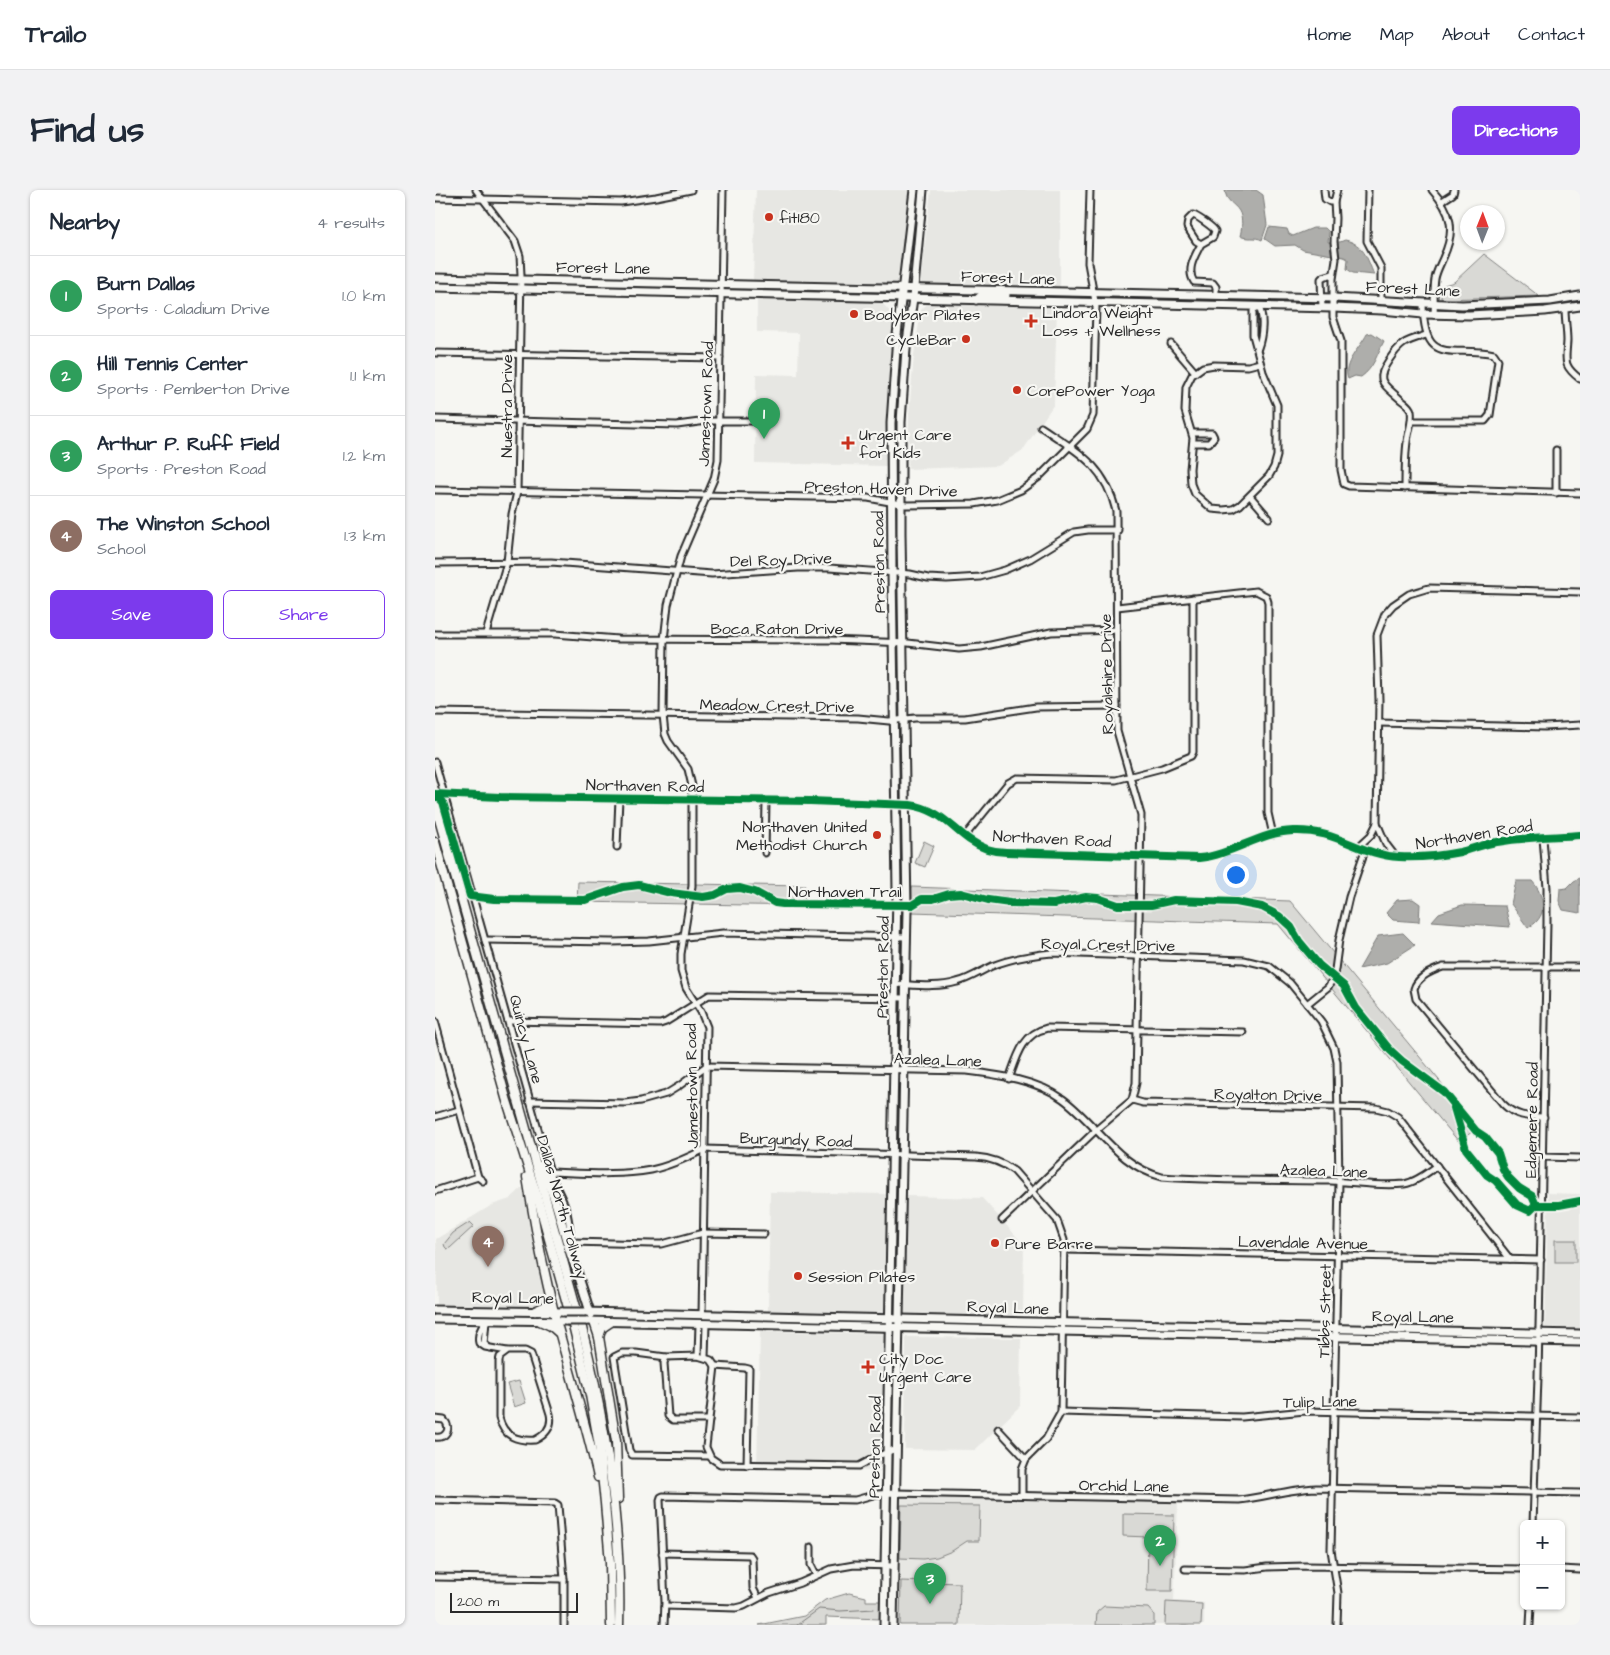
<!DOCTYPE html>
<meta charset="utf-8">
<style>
:root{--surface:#fff;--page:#f2f2f3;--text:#1f2937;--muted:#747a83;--line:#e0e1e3;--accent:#7c3aed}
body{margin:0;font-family:"Architects Daughter",sans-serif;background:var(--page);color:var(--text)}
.controls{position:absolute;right:15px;bottom:15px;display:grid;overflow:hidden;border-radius:8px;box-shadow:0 1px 4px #0004}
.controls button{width:45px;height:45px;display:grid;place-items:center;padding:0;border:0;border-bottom:1px solid var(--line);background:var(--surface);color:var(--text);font:25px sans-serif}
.compass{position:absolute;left:1025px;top:15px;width:45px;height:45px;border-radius:50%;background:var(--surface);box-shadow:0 1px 4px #0004;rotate:1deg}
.scale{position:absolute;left:15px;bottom:12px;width:128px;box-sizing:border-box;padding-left:5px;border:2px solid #2b2b2b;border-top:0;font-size:14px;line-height:18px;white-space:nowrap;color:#2b2b2b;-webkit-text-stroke:4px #f6f6f2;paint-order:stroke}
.you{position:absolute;left:800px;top:684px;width:18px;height:18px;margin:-12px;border:4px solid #fff;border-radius:50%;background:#1a73e8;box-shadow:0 0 0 8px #1a73e833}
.badge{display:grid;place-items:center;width:32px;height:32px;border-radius:50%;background:var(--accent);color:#fff;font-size:16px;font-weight:700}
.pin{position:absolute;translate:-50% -41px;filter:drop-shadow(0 1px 2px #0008)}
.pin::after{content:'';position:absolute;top:26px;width:18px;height:15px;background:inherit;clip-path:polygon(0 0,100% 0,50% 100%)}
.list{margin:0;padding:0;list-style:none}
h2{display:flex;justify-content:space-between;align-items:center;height:65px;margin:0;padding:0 20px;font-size:21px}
h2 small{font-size:16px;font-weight:400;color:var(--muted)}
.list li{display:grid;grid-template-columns:32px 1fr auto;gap:15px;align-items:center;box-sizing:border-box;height:80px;padding:0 20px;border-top:1px solid var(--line)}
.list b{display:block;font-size:19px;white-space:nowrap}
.list p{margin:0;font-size:16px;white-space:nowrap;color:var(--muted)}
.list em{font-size:16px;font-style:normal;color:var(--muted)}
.actions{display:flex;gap:10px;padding:15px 20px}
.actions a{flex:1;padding:11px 0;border:1px solid var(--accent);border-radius:8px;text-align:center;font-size:18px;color:var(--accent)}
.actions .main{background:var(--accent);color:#fff}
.map{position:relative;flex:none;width:1145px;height:1435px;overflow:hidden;border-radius:8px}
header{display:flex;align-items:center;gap:30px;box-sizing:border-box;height:70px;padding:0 25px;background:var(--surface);border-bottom:1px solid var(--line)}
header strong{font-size:24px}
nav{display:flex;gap:28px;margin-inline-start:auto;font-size:18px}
.intro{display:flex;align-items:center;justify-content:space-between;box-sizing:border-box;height:120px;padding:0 30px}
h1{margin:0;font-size:35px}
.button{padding:12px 22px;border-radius:8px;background:var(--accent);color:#fff;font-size:18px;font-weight:700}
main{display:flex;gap:30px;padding:0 30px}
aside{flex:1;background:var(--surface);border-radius:8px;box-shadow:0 1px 4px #0004}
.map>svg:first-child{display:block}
.built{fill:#e7e7e3}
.green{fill:#d9d9d5;stroke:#828280}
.water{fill:#aeaeab;stroke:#7a7a78}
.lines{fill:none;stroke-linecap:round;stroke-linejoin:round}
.stream{stroke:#7a7a78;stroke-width:1}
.minor-casing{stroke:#2b2b2b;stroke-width:9}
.major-casing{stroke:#2b2b2b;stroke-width:11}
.highway-casing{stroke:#2b2b2b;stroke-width:11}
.minor{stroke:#f6f6f2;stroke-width:5}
.major{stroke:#f6f6f2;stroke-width:7}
.highway{stroke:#f6f6f2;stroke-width:8}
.major-bridge-casing{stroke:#2b2b2b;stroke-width:11;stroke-linecap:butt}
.major-bridge{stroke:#f6f6f2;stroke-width:7}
.cycleway-casing{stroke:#f6f6f2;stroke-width:11}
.cycleway{stroke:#00873e;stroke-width:8}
.poi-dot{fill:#c8321e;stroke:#f6f6f2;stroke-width:2}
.labels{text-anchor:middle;stroke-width:4.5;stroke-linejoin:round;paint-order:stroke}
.poi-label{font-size:16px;fill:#2b2b2b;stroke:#f6f6f2;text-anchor:start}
.street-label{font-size:16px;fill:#2b2b2b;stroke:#f6f6f2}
</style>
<header>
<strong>Trailo</strong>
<nav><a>Home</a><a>Map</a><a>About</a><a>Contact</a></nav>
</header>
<div class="intro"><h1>Find us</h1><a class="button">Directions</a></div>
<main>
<aside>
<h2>Nearby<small>4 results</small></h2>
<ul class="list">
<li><span class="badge" style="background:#2e9e5b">1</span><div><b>Burn Dallas</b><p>Sports · Caladium Drive</p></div><em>1.0 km</em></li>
<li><span class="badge" style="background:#2e9e5b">2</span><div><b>Hill Tennis Center</b><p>Sports · Pemberton Drive</p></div><em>1.1 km</em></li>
<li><span class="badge" style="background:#2e9e5b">3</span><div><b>Arthur P. Ruff Field</b><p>Sports · Preston Road</p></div><em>1.2 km</em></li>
<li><span class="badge" style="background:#8d6e63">4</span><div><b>The Winston School</b><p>School</p></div><em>1.3 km</em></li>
</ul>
<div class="actions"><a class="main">Save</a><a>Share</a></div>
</aside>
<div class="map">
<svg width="1145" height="1435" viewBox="0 0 1145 1435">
<rect width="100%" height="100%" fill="#f6f6f2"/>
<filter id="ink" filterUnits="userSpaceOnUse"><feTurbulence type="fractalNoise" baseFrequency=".02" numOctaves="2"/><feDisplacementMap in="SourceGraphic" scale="10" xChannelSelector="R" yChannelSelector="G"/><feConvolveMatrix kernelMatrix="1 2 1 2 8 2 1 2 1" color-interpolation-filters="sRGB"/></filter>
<g filter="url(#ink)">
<g class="built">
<path d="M321,0h154l-10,94 -147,-4z"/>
<path d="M496,0h129v98l-140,-3z"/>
<path d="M322,108l124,4 13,14 -3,22 -5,128 -131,-3 1,-89 42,1 1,-42 -42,-1z"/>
<path d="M492,114l130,3 -3,97 -31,46 -25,16 -90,3 1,-55 5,-59 7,-45z"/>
<path d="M88,997l22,109 -3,5 -8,5 -97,-2 -1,-65 56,-34 18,-6z"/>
<path d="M335,1002l117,2 -2,119 -117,-2z"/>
<path d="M1113,1003l32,1v135l-35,-2z"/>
<path d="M471,1006l76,2 42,47 -1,71 -119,-2z"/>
<path d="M325,1141l125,3 -3,137 -125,-3z"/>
<path d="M471,1147l115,1 -1,68 -45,44 -70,-1z"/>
<path d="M465,1305l278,7 -4,99 30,2v22h-306z"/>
</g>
<g class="green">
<path d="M1049,64l55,42 -98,3v-13l13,-4z"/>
<path d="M489,651l10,5 -9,21 -10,-4z"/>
<path d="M143,692l227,4v20l-228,-4z"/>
<path d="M477,697l378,14 188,226 -19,15 -181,-218 -366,-12z"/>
<path d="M35,1032l4,4 -24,22 -3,1 -2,-2 -1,-3 9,-11z"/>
<rect x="1120" y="1050" width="21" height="22"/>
<path d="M84,1191l7,22 -12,4 -7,-23z"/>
<path d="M466,1315l79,1 -1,35h-12l-15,10 -15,6 -14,2 -23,-1z"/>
<path d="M688,1324l51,1 -2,76h-25l1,-54 -25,-1z"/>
<path d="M466,1391l59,2 -1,42h-59z"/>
<path d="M414,1403l17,4v4h15v18l-55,-2v8h-67l45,-9 21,-16z"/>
<path d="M731,1412l36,2 -1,21h-36z"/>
<path d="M669,1416l44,2 6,7v10h-58l1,-13z"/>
</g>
<g class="water">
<path d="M790,0h31l7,5 4,30 -5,15c-7,-4 -14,0 -22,-4 2,-7 3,-18 -1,-25 -5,-8 -13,-9 -14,-21z"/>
<path d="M834,37l18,2 2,5 4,2 20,-8h12l4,4 -1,10h12l5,-2c19,4 22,18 29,35l-21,-2 -6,-4 1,-10 -4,-2 -41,-7 -8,-5 -20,1 -10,-7z"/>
<path d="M937,143l12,8c-7,13 -10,27 -23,36l-6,-1 -7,3c-6,-16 12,-31 19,-45z"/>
<path d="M1145,688v35l-17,-3 -4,-9 1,-12 7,-1 7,-7z"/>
<path d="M1081,691h16c9,10 16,28 5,40 -2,3 -7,5 -9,7l-17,-24z"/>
<path d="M978,709l7,5 -1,18 -26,-2 -7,-7 11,-13z"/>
<path d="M1027,715l43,1 5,21 -78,-6 7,-8z"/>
<path d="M968,743l12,12 -28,18 -28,6 19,-33z"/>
</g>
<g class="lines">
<path class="stream" d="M362,1435l22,-16 21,2 34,-2"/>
<g class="minor-casing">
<g id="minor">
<path d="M41,0l39,51 5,15 1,19 -4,217 -5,22 -5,48 -21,71"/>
<path d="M889,0l1,9 5,3h4l3,-12"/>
<path d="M933,0l-1,51 14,27v31"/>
<path d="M997,0c20,22 24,40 11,68 -3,7 -7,14 -8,21 -2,12 0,24 -1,36"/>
<path d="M0,8l186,4 35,-5 35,-7"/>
<path d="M1007,11l11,-7 1,-4"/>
<path d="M899,12l1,16 -1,24 2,17 -3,20v38l8,24v129l3,14 5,2 231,7"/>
<path d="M766,54l12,-7 2,-6c-2,-4 -18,-15 -22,-16l-5,5 -1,7 9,14 5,3c-6,12 -15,25 -7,38l19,1 3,4v8"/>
<path d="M887,118l-1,-29 2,-2 10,-3"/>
<path d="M1130,119c0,10 2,22 2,32 -1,20 -5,24 13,38"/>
<path d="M736,154l24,28"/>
<path d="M823,158c4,-11 7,-32 0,-42l-5,5v24l10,37 14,33v51l-3,11 -5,9 -29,29 -7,4 -10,1 -11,-1 -17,-15 -4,-10 -1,-15 3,-31 -8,-27 1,-24 6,-12 11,-8 11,-2 34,1 12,-3"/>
<path d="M0,163l285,5"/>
<path d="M0,229l242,6 30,-4h51"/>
<path d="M977,231h73l5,-6 8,-55 -4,-6c-44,-9 -70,14 -71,-50"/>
<path d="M606,237c37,25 64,38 75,84l1,220 24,84 -5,268 -4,17"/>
<path d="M757,243h20l2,4 -5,6h-16"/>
<path d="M1121,260v43"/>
<path d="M970,298c0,-15 0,-31 2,-46 1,-10 6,-21 4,-31 -1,-5 -6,-8 -10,-11 -17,-16 -27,-18 -12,-40 12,-18 17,-19 37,-25"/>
<path d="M0,300l433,8 38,7 68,-1 23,-4 24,-10 18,-13 48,-48 6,-14 3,-108 -8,-44 2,-73"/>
<path d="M815,306l19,22"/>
<path d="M0,373l116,-1 161,12 86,-6h31l81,6 18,4 19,1 33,-2 25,-7 25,-11 44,-27 14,-2h30"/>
<path d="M682,417l139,-16 10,5 2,6v211l5,22"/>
<path d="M0,444h120l63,5 212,1 78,3 51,6 22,-2 70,-15 66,-2"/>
<path d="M0,522l423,6 31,3 26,-3h50l71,-11 81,-1"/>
<path d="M944,533l166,4 35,-2"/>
<path d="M0,572l115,410c4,13 12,24 16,37 4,13 4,26 6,39"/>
<path d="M0,604l65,3 310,4 100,4c37,5 46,33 77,44 6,2 13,3 19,3l193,6c33,-3 61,-26 94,-27 44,-2 66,24 106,26 20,1 41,-1 61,-5 12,-3 24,-8 37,-10 27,-5 55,-5 83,-7"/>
<path d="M530,646l43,-53 9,-5 99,2 46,-12 29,-12 2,-4v-154"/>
<path d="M182,657l2,-49"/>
<path d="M923,657l13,-12 6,-12"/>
<path d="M330,663l1,-52"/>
<path d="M961,667l-10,-13 -9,-21 2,-123 -2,-65 8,-21 8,-9 16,-11 20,-6 151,4"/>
<path d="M50,750l127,2 37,-1 74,-8 183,4"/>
<path d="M461,794c20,1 41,4 61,-2 13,-3 24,-11 35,-16 20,-8 40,-11 60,-13l192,7 25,6 21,17 31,38 13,27 3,14 2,120 -8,368 7,43 -1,32"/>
<path d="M872,814l21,-17 6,-10 5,-37 10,-43 16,-47"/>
<path d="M0,831l43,156"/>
<path d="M73,831l152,3 6,-2 43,-27 195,3"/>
<path d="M574,889c8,-22 13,-45 38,-51l196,4"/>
<path d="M697,910l11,3 233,5 12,3 10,6 112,142"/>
<path d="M94,911l96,2 16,-2 25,-7 13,-8 27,-20 261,5c32,4 70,9 96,28 34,25 55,67 99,78 56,4 112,3 169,4 24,1 49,6 73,3 12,-2 23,-11 33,-18"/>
<path d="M0,927l24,-7"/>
<path d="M1109,927c-17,0 -29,-1 -41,-13l-87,-105 -2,-10c3,-12 17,-18 29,-22h137"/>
<path d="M1108,967l37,1"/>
<path d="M115,982c33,1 68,4 101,-2 19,-4 36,-12 54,-21l271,8c15,1 26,5 38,14l43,49 7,20 -3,172 -15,27 -20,20 -4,10v26"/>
<path d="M0,1001l43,-14 5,4"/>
<path d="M567,1030l93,-89 37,-31"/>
<path d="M136,1052l81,2h10l41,-11 61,1"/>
<path d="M630,1060l476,10"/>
<path d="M267,1125l5,-288 -6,-15 -15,-24 -5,-17v-17l11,-68v-100l-4,-17 -20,-28 -3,-7 -2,-19 1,-75 4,-35 13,-49 33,-77 4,-19 5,-270"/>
<path d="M51,1131c-5,5 -9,15 -7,22l6,4 22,4"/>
<path d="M51,1131l-2,23 3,2"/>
<path d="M73,1161h17l6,3 19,60c3,13 -5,21 -15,26 -18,1 -31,-3 -36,-22v-57l1,-4z"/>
<path d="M263,1166l1,-32"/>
<path d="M231,1167l-2,6 4,53 5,4h36"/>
<path d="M270,1167l1,-33"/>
<path d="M280,1176l30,2 4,1 -2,96"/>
<path d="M626,1222l181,5 63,-6 275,6"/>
<path d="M0,1229l9,1c8,8 2,19 -9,17"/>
<path d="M563,1239l28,30"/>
<path d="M274,1266l-77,-1 -3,-5 -15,-93 8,-4h14l30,4 32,-1 13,4 4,6 -9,81 5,11 9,6 139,2 19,-10 18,-7"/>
<path d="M0,1310l120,3 3,2 6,74v46"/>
<path d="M1098,1334l5,-147 9,-454v-35l-4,-50"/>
<path d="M376,1357v18l5,10"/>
<path d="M227,1363l88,2 2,3 1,30 5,10"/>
<path d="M750,1379l60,1 22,-3 38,-1 219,3"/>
<path d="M1126,1379l19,1"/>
<path d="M0,1387l129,2"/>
<path d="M230,1416l71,2 8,-2 25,-13 31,-10 31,-14 23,-4 40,1"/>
<path d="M229,1435l1,-23 -5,-102 1,-3 2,-1 192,4 22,-6 18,-1 344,7c26,-3 51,-11 77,-12l264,5"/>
<path d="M1095,1435l1,-19"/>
</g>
</g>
<g class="major-casing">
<g id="major">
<path d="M0,88l899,20 128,7 88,-4 30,-5"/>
<path d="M0,97l898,21 49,2 41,4 46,1 76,-4 35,-5"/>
<path d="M541,110l6,-5h24"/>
<path d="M141,1078l15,47"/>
<path d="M0,1120l128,2"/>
<path d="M148,1122l997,22"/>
<path d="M0,1129l131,2"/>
<path d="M151,1131l994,21"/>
<path d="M449,1435l13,-734 -5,-318 -1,-150 6,-88 17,-145"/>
<path d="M458,1435l14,-715 -6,-377v-111l5,-73 7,-51 10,-108"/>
</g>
</g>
<g class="highway-casing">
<g id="highway">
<path d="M0,615l147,523c24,97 40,196 37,297"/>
<path d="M0,652l71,256 31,98 37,133 16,66 9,51 6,57 5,60 1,62"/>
<path d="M105,976c19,33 22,68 36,102"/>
<path d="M92,987c7,44 15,87 26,131 14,56 32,112 45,169"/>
<path d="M100,1121l11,-5 3,-9"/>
<path d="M105,1131l11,5 8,7"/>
<path d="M159,1132l5,15 17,104 2,58"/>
<path d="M164,1147l3,-9 9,-6"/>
</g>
</g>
<use href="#minor" class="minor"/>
<use href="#major" class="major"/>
<use href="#highway" class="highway"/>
<g class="major-bridge-casing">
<g id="major-bridge">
<path d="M128,1122h20"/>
<path d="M131,1131h20"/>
</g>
</g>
<use href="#major-bridge" class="major-bridge"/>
<g class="cycleway-casing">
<g id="cycleway">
<path d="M0,604l65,3 310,4 100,4c37,5 46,33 77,44 6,2 13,3 19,3l193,6c33,-3 61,-26 94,-27 44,-2 66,24 106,26 20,1 41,-1 61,-5 12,-3 24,-8 37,-10 27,-5 55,-5 83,-7"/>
<path d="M0,608h4l4,4 27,94 24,3 91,1 38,-13 16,-2 32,8 32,4 12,-2 12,-6 13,-1 15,4 20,11 8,1 129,1 10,-6h11l16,-5 12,-1 27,7 22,3 44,1 32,-7 12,1 20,7h33l23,-5 62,2 26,5 17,9 12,11 8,14 20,24 25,21 12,22 34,42 12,11 42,31 32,39 9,6 13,16 5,16 5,8 11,11 13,8 4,9"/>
<path d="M1019,918l12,41 21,26 9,6 21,24 13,6 6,-6h23l21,-4"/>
</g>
</g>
<use href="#cycleway" class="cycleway"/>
</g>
</g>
<g class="poi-dot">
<circle cx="334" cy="27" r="5"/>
<circle cx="419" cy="124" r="5"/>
<path d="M593.5 123.5h5v5h5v5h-5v5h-5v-5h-5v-5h5z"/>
<circle cx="531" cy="149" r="5"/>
<circle cx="582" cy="200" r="5"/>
<path d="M410.5 245.5h5v5h5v5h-5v5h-5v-5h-5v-5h5z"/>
<circle cx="442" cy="645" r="5"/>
<circle cx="560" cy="1053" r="5"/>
<circle cx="363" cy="1086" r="5"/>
<path d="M430.5 1169.5h5v5h5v5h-5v5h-5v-5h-5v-5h5z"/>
</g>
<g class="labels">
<g class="poi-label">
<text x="344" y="33">fit180</text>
<text x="607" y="128">Lindora Weight<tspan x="607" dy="18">Loss + Wellness</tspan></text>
<text x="429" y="130">Bodybar Pilates</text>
<text x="521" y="155" text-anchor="end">CycleBar</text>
<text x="592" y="206">CorePower Yoga</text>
<text x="424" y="250">Urgent Care<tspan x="424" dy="18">for Kids</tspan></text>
<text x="432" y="642" text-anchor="end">Northaven United<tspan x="432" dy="18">Methodist Church</tspan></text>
<text x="570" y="1059">Pure Barre</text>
<text x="373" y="1092">Session Pilates</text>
<text x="444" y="1174">City Doc<tspan x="444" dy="18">Urgent Care</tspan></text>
</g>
<g class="street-label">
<text transform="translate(168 77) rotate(1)" y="6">Forest Lane</text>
<text transform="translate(573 87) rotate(2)" y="6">Forest Lane</text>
<text transform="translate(978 98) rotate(3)" y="6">Forest Lane</text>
<text transform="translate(270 214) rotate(-88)" y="6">Jamestown Road</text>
<text transform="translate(71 216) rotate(-90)" y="6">Nuestra Drive</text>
<text transform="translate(446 298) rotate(2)" y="6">Preston Haven Drive</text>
<text transform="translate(346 369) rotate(-2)" y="6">Del Roy Drive</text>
<text transform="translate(443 372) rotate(-91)" y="6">Preston Road</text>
<text x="342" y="444">Boca Raton Drive</text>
<text transform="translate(671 484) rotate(-91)" y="6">Royalshire Drive</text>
<text transform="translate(342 515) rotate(1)" y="6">Meadow Crest Drive</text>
<text transform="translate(210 595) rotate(1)" y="6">Northaven Road</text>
<text transform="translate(1039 644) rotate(-9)" y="6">Northaven Road</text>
<text transform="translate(617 648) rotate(3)" y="6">Northaven Road</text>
<text x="410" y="707">Northaven Trail</text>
<text transform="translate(673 754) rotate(1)" y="6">Royal Crest Drive</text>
<text transform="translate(447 777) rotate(-89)" y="6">Preston Road</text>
<text transform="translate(92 849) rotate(75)" y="6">Quincy Lane</text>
<text transform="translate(503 869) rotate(2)" y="6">Azalea Lane</text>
<text transform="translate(256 896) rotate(-91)" y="6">Jamestown Road</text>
<text transform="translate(833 904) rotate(1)" y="6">Royalton Drive</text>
<text transform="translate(1096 930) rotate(-89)" y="6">Edgemere Road</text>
<text transform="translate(361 949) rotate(2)" y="6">Burgundy Road</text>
<text transform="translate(889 980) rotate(2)" y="6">Azalea Lane</text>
<text transform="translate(128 1017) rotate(74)" y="6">Dallas North Tollway</text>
<text transform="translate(868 1052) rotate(1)" y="6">Lavendale Avenue</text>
<text transform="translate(78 1107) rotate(1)" y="6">Royal Lane</text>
<text transform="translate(573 1117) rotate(2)" y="6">Royal Lane</text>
<text transform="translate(889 1121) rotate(-89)" y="6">Tibbs Street</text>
<text transform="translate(978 1126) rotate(1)" y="6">Royal Lane</text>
<text transform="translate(885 1211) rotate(-1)" y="6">Tulip Lane</text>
<text transform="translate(439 1257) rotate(-89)" y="6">Preston Road</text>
<text transform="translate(689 1295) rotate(1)" y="6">Orchid Lane</text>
</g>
</g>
</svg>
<div class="controls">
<button>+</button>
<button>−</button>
</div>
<svg class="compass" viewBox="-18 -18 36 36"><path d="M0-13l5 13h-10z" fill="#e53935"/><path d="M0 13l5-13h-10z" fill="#747a83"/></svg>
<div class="scale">200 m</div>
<div class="you"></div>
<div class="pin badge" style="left:329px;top:249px;background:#2e9e5b">1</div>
<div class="pin badge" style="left:725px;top:1376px;background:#2e9e5b">2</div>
<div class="pin badge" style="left:495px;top:1414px;background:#2e9e5b">3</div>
<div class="pin badge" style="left:53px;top:1077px;background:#8d6e63">4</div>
</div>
</main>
